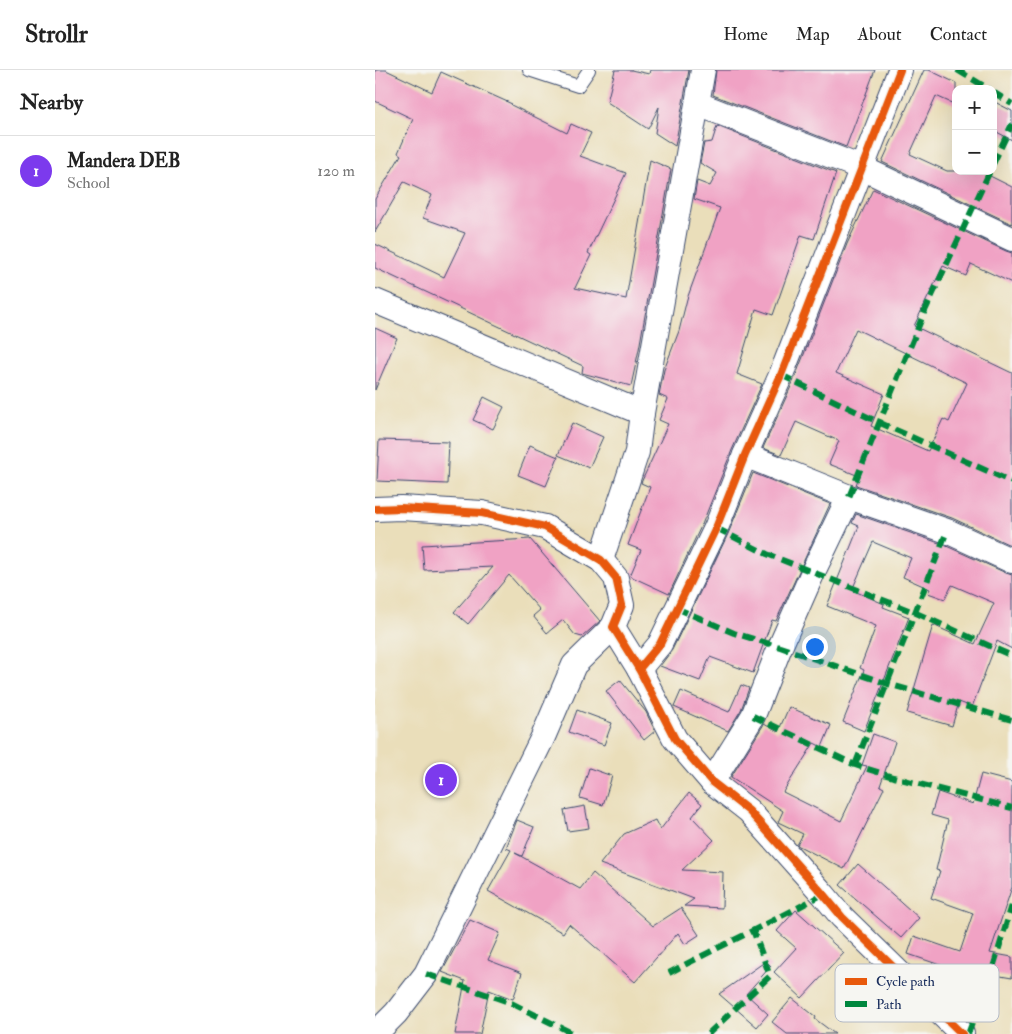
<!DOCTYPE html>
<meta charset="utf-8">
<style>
:root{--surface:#fff;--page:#f6f6f6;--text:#222;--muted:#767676;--line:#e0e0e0;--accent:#7c3aed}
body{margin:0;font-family:"IM FELL Double Pica",serif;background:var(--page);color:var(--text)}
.controls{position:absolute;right:15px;top:15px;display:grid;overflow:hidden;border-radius:10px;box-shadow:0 5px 20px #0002}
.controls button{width:45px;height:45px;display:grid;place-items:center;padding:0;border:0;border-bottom:1px solid var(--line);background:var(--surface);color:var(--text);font:25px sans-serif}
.you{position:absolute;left:439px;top:576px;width:18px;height:18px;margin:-12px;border:4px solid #fff;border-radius:50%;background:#1a73e8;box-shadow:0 0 0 8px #1a73e833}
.badge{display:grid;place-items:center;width:32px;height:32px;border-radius:50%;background:var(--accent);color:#fff;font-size:16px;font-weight:700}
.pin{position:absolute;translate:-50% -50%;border:2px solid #fff;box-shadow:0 1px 5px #0006}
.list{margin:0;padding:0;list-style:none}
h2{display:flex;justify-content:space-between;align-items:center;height:65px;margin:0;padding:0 20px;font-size:21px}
h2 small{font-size:16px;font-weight:400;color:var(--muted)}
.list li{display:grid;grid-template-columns:32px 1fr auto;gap:15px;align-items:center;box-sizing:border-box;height:70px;padding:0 20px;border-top:1px solid var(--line)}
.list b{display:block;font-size:19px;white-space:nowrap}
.list p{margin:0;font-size:16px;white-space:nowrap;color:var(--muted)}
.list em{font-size:16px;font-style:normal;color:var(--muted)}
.map{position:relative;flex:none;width:637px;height:964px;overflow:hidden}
header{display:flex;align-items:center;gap:30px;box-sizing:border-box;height:70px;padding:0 25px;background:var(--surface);border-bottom:1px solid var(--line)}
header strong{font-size:24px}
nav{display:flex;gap:28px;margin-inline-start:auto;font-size:18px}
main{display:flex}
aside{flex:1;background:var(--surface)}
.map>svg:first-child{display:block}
.building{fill:#f0a2c4;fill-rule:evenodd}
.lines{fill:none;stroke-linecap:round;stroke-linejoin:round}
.lane-casing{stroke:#3a496c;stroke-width:14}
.street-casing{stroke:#3a496c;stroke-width:26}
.lane{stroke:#fff;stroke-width:12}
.street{stroke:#fff;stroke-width:24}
.quiet{stroke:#00873e;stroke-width:6;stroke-dasharray:12 6;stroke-linecap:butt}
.cycleway-casing{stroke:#f6f6f2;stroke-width:11}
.cycleway{stroke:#e8590c;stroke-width:8}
.key{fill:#f6f6f2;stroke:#b4bac6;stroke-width:1}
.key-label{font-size:14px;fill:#1b2f5e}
</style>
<header>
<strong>Strollr</strong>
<nav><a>Home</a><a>Map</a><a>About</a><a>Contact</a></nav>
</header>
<main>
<aside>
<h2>Nearby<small></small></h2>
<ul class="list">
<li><span class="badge">1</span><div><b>Mandera DEB</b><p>School</p></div><em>120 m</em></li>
</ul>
</aside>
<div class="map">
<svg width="637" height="964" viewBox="0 0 637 964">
<rect width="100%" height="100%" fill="#f6f6f2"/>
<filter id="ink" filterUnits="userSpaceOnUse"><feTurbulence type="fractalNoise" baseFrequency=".02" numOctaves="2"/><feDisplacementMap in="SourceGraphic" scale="10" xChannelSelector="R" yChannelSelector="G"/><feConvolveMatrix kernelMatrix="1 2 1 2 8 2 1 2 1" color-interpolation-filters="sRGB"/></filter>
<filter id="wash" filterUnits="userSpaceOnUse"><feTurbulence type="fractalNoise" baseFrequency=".0096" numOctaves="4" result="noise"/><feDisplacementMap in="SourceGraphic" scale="20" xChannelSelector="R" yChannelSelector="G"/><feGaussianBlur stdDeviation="1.12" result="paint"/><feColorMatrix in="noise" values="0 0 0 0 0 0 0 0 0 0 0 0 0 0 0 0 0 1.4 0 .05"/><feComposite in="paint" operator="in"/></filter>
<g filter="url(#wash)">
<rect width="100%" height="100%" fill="#eadeba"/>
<g id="blocks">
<g class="building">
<path d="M0,0h11l46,22 9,-20 71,32 -1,1 56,28 4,-9 20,9 -11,23 46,17 -38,80 3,2 -16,33 51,11 24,-139 21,9 -32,180 -8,37 -49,-13 1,-7 -208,-98v-24l69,33 21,-44 -42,-15 9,-23 -28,-13 -29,50v-33l26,-44 -3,-2 15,-34 -38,-18z"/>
<path d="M240,0h16l18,4 1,-4h39l-14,76 -20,-13 4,-26 -11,22 -41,-27z"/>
<path d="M341,0h159l-29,77 -133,-52z"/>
<path d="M549,0h5l27,13v22l-20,-9 -26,58 37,17h33l32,16v37l-130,-62z"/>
<path d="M618,31l19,10v29l-19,-10z"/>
<path d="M342,56l119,47 -22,66 -13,-4 -28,80 -17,-6 -19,65 25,10 -30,66 -29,72 -34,72 -39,-18 11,-26 -13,-5 22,-58 -9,-4 27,-59 -9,-4 9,-21 -9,-4 5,-25 15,-39 8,-32 33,-91 -26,-9 3,-18 13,5 7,-13 -17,-10 4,-20 8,-1z"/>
<path d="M498,119l133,62 6,2v30l-41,-19 -5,12 -23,-10 -29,60 98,47v173l-60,-28 -96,-33 3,-9 -30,-12 10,-23 -43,-19 -15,33 -18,-7 31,-68 53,-136zM481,259l111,54 -18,39 -6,-3 -15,32 -57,-25 13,-32 -48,-21z"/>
<path d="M0,258l22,10 -22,52z"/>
<path d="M109,327l20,10 -11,22 -20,-9z"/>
<path d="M197,353l31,14 -14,31 -31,-13z"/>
<path d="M4,370l70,2 -2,42 -70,-3z"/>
<path d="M155,375l28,12 -12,29 -28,-11z"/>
<path d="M378,403l77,31 -54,117 -4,-1 -19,53 -43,-16 -10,24 -40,-15 12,-16 56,-116z"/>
<path d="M481,444l86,30 64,29 6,2v74l-15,-8 -25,66 -13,-5 -7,24 -45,-13 26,-88 42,19 19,-41 -42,-18 -7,14 -17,-6 2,-4 -27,-12 8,-19 -38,-16 -21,48 32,14 -1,3 26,10 -45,114 -21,-9 21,-52 -4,-2 16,-42 -49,-20 32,-80 -7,-3z"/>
<path d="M155,469l70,82 -18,16 -7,-2 -12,-15 -16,13 -14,-17 7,-6 -31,-35 -41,49 -14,-12 39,-45 -69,3 -2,-25z"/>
<path d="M245,610l26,32 9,19 -11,9 -38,-49z"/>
<path d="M366,615l8,3 -8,22 -13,21 -54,-24 7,-16 48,21z"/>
<path d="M414,637l42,18 -9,22 -8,-4 -31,49 58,29 26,-55 -5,-1 11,-31 22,8 -15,44 4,2 -40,81 -45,-23 -2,-1 6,-11 -25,-12 5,-11 -52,-34 33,-53 14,8z"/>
<path d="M202,640l35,13 -8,22 -35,-13z"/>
<path d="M214,698l23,8 -9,29 -23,-7z"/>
<path d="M606,704l31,8v105l-22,66 22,4v21l-29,-5 -2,6 -73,-25 6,-18 46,16 13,-39 -42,-15 9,-27 -4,-1 12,-50 -17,-5 7,-23 35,12z"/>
<path d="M314,723l13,11 -10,13 22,23 -32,30 41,2 -1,36 -38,-2 10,-7 -94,-35 24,-30 31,-14 5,10z"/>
<path d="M210,736l4,22 -21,3 -4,-21z"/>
<path d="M142,750l17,7 -12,29 -7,-3 65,36 13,-16 60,53 28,-18 18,27 -14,9 -7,-11 -43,49 -66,-58 -6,9 -75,-42 23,-41 -5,-2z"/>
<path d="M483,794l61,54 -18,20 -61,-53z"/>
<path d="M421,840l48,43 -42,45 -28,-26 22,-24 -19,-17z"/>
<path d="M95,850l30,13 -12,27 34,13 -9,26 -24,-9 -9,44h-25l10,-53 -23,-9z"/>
<path d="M391,891l5,5 -25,28 22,20 -11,13 -38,-33z"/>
<path d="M417,928l24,19 -1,2 20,15h-48l-15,-12z"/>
</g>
</g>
</g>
<g filter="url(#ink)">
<use href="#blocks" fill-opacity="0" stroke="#3a496c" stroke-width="1"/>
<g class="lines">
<g class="lane-casing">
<path id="lane" d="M154,0l49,16 11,-16"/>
</g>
<g class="street-casing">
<g id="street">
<path d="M323,34l164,64 150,71"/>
<path d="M0,231l267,112"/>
<path d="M370,385l104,42 98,34 65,30"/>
<path d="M0,439l26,-1 81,5 63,14 56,33 15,18 6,27 -9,22 26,42 36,70 37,43 37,29 74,83 19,23 120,117"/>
<path d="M226,490l36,-108 5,-39 61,-343"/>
<path d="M264,599l21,-25 56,-116 29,-73 36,-80 119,-305"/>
<path d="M337,712l41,-66 27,-69 33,-75 36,-75"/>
<path d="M0,964l21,-21 30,-39 117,-237 31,-72 39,-38"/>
</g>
</g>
<use href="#lane" class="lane"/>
<use href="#street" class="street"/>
<g class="quiet">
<path d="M582,0l32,19"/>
<path d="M618,22l19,12"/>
<path d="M618,94l19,-40"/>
<path d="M406,305l97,47 134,60"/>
<path d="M474,427l75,-184 66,-142"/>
<path d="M341,458l51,26 149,59 96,43"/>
<path d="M301,538l58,25 46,14 108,37 124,36"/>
<path d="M378,646l102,49 38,12 119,31"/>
<path d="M480,695l92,-234"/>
<path d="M294,903c51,-27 104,-51 154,-79"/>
<path d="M51,904l83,28 65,32"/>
<path d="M333,964l62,-58 -17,-46"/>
<path d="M593,964l24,-63 20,-66"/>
</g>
<g class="cycleway-casing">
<g id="cycleway">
<path d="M0,439l26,-1 81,5 63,14 56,33 15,18 6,27 -9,22 26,42 36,70 37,43 37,29 74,83 19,23 120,117"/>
<path d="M264,599l21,-25 56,-116 29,-73 36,-80 119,-305"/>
</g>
</g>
<use href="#cycleway" class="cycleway"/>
</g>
</g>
<rect x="460" y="894" width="164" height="58" rx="8" class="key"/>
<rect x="470" y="908" width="22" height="7" fill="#e8590c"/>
<rect x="470" y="931" width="22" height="6" fill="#00873e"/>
<g class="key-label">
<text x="501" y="916">Cycle path</text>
<text x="501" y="939">Path</text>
</g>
</svg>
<div class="controls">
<button>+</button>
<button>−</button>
</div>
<div class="you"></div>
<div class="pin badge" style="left:66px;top:710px">1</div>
</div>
</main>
